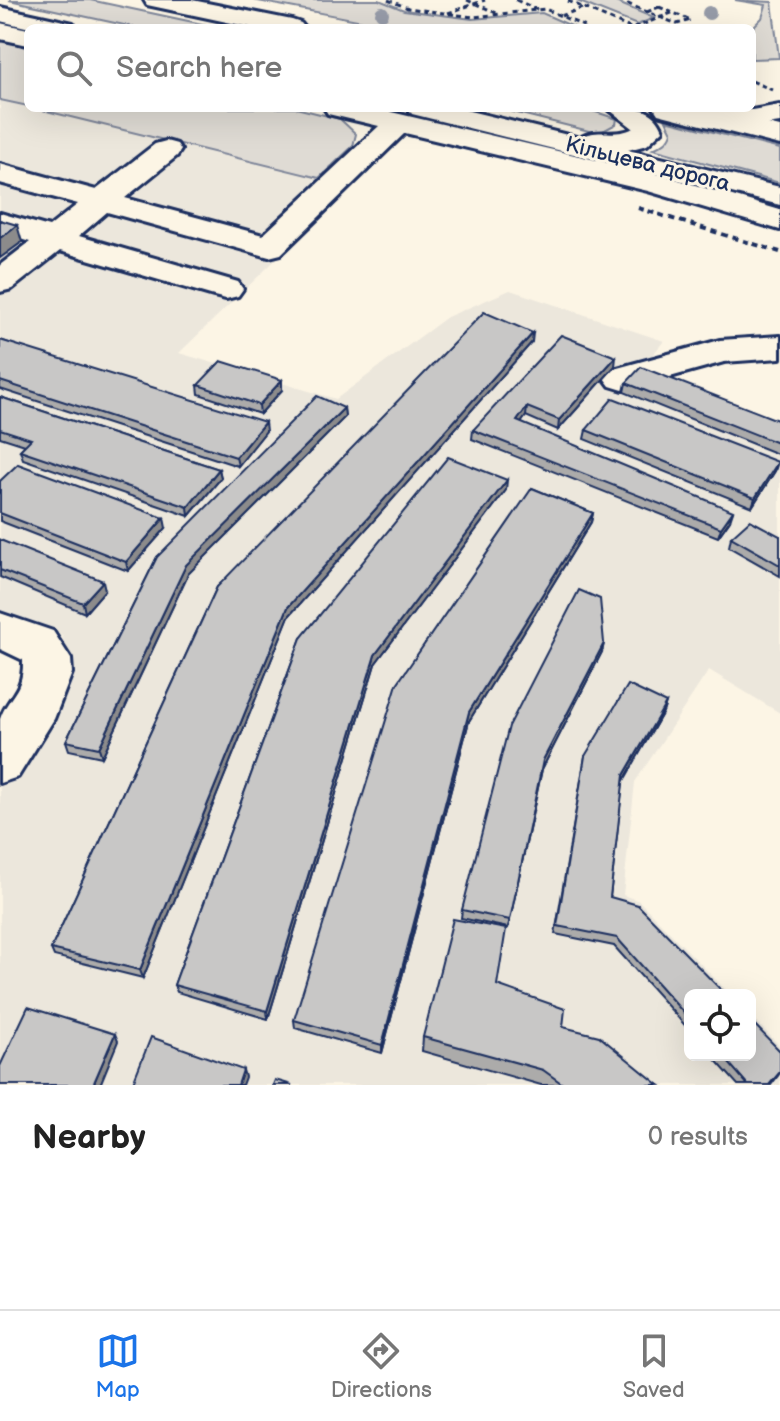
<!DOCTYPE html>
<meta charset="utf-8">
<style>
:root{--surface:#fff;--page:#f2f2f2;--text:#222;--muted:#767676;--line:#e0e0e0;--accent:#1a73e8}
body{margin:0;font-family:"Balsamiq Sans",sans-serif;background:var(--page);color:var(--text)}
.controls{position:absolute;right:24px;bottom:24px;display:grid;overflow:hidden;border-radius:12px;box-shadow:0 8px 32px #0002}
.controls button{width:72px;height:72px;display:grid;place-items:center;padding:0;border:0;border-bottom:2px solid var(--line);background:var(--surface);color:var(--text);font:40px sans-serif}
.list{margin:0;padding:0;list-style:none}
h2{display:flex;justify-content:space-between;align-items:center;height:104px;margin:0;padding:0 32px;font-size:34px}
h2 small{font-size:26px;font-weight:400;color:var(--muted)}
.icon{flex:none;width:44px;height:44px;fill:none;stroke:currentColor;stroke-width:2;stroke-linecap:round;stroke-linejoin:round}
.map{position:relative;flex:none;width:780px;height:1085px;overflow:hidden}
.search{position:absolute;background:var(--surface);box-shadow:0 8px 32px #0002;left:24px;right:24px;top:24px;height:88px;display:flex;align-items:center;gap:20px;box-sizing:border-box;padding:0 28px;border-radius:12px;color:var(--muted);font-size:30px}
.sheet{height:224px;background:var(--surface)}
nav{display:flex;justify-content:space-around;align-items:center;box-sizing:border-box;height:112px;border-top:2px solid var(--line);background:var(--surface);font-size:22px;color:var(--muted)}
nav a{display:grid;justify-items:center;gap:4px}
nav .on{color:var(--accent)}
.map>svg:first-child{display:block}
.built{fill:#ece7dc}
.green{fill:#dfdbd4;stroke:#7d8599;stroke-width:2}
.lines{fill:none;stroke-linecap:round;stroke-linejoin:round}
.minor-casing{stroke:#1b2f5e;stroke-width:6}
.highway-casing{stroke:#1b2f5e;stroke-width:6}
.path-far1{stroke:#1b2f5e;stroke-width:3;stroke-dasharray:5 4;stroke-linecap:butt}
.path{stroke:#1b2f5e;stroke-width:4;stroke-dasharray:6 5;stroke-linecap:butt}
.minor{fill:#fcf5e5;fill-rule:evenodd}
.highway{fill:#fcf5e5;fill-rule:evenodd}
.tree{fill:#969ba8}
.wall{fill:#acabaa;stroke:#1b2f5e;stroke-width:2}
.shaded-wall{fill:#8c8b8b;stroke:#1b2f5e;stroke-width:2}
.building{fill:#c8c7c6;stroke:#1b2f5e;stroke-width:2}
.labels{text-anchor:middle;stroke-width:6;stroke-linejoin:round;paint-order:stroke}
.far-street-label{font-size:22px;fill:#1b2f5e;stroke:#fcf5e5}
</style>
<div class="map">
<svg width="780" height="1085" viewBox="0 0 780 1085">
<rect width="100%" height="100%" fill="#fcf5e5"/>
<filter id="ink" filterUnits="userSpaceOnUse"><feTurbulence type="fractalNoise" baseFrequency=".0125" numOctaves="2"/><feDisplacementMap in="SourceGraphic" scale="16" xChannelSelector="R" yChannelSelector="G"/><feConvolveMatrix kernelMatrix="1 2 1 2 8 2 1 2 1" color-interpolation-filters="sRGB"/></filter>
<g filter="url(#ink)">
<path class="built" d="M0,37l28,7v64h268l44,11 16,15 -3,12 -33,31 32,9 -173,167 157,46 111,-82 63,-27 154,51 -20,24 136,58v290l-71,-43 -74,112 -12,113 16,6 92,94h-41v60h60v-40l30,31v39h-780v-305l70,-113 -8,-32 -62,-22z"/>
<g class="green">
<path d="M9,0h81l131,28h-83z"/>
<path d="M253,0h126l25,10 68,9 70,-6 34,15h-177z"/>
<path d="M611,0l43,18 -17,7 -60,-24z"/>
<path d="M735,0l37,2 7,56 -27,1v-31l10,-10 4,-13z"/>
<path d="M0,37l28,7v62l-28,-6z"/>
<path d="M34,108h262l44,11 16,15 -3,12 -34,32z"/>
<path d="M497,108h87l33,11 -1,5 -13,7h-14z"/>
<path d="M666,120l114,29v34l-127,-34c9,-4 16,-7 19,-17z"/>
</g>
<g class="lines">
<g class="minor-casing">
<g id="minor">
<path d="M0,23l28,6v16l-28,-6z"/>
<path d="M780,105v18c-26,4 -53,7 -79,0l-4,-6 4,-6 10,-3 41,2z"/>
<path d="M324,108h50l294,69 112,33v20l-132,-39 -243,-58 -124,121 -12,3 -162,-45 -28,24 159,46 5,7 -5,7 -12,3 -12,-3 -154,-45 -48,38 -12,3v-27l30,-23 -30,-9v-20l49,14 29,-23 -78,-21v-19l96,26 59,-46 11,-3 11,3 4,6 -4,6 -52,42 138,37 116,-109 -51,-12z"/>
<path d="M780,336v22l-56,4 -101,28 -13,-4 -6,-8 6,-8 110,-30z"/>
<path d="M0,613l53,18 18,28 1,14 -18,46 -36,58 -18,6c0,-16 0,-50 0,-64 9,-25 24,-27 23,-59l-23,-11z"/>
</g>
</g>
<g class="highway-casing">
<g id="highway">
<path d="M144,0h48l100,20 9,3 4,5h-50l-108,-23z"/>
<path d="M0,7l73,16 4,5h-47l-30,-7z"/>
<path d="M408,108h49l123,30c15,-11 36,0 53,-10l-26,-20c24,0 46,-4 56,22l-16,15 -19,5 152,37v18l-368,-91z"/>
<path d="M654,108h48l78,19v18l-122,-31z"/>
</g>
</g>
<g class="path-far1">
<path d="M388,0l20,8 65,9 72,-8 43,19"/>
<path d="M467,0l32,14"/>
<path d="M516,0l22,10"/>
<path d="M619,0l28,12"/>
<path d="M568,1l62,27"/>
<path d="M659,7l32,13 -14,4 -30,-12z"/>
<path d="M448,13l37,-13"/>
<path d="M561,16l21,-8"/>
<path d="M634,28l40,-16"/>
<path d="M752,81l20,9"/>
</g>
<path class="path" d="M638,208l142,44"/>
<use href="#minor" class="minor"/>
<use href="#highway" class="highway"/>
</g>
<g class="tree">
<circle cx="382" cy="13" r="7"/>
<circle cx="709" cy="13" r="7"/>
</g>
<g class="wall">
<path d="M0,340l266,91 -28,35 -238,-77z"/>
<path d="M532,342l-243,274 -146,362 -89,-22 -3,-7 166,-362z"/>
<path d="M615,366l-57,64 -32,-14 -5,7 209,97 -12,17 -246,-98 1,-9z"/>
<path d="M626,383l154,38v34l-156,-63z"/>
<path d="M198,385l84,5 -22,24 -61,-20z"/>
<path d="M0,397l219,72 2,9 -32,38 -166,-57 -3,-9 5,-5 -25,-8z"/>
<path d="M344,408l1,9 -157,157 -86,183 -33,-7 -3,-9 91,-184z"/>
<path d="M586,430l189,41 -23,36 -168,-68z"/>
<path d="M0,481l166,47 -38,43 -128,-50z"/>
<path d="M532,488l61,25 -2,9 -122,199 -87,332 -87,-25 -1,-8z"/>
<path d="M506,490l-131,174 -107,355 -91,-27 -3,-7 127,-347z"/>
<path d="M780,536v40l-51,-29 2,-10z"/>
<path d="M0,540l105,50 -20,23 -85,-36z"/>
<path d="M604,643l-2,9 -60,117 -34,159 -47,-10 1,-8z"/>
<path d="M666,703l-3,9 -40,69 -13,116 80,98v36l-76,-85 -59,-12 30,-178z"/>
<path d="M563,1027l96,58h-118l-119,-34 1,-14z"/>
<path d="M711,1055h39l30,18 -9,12h-33z"/>
</g>
<g class="shaded-wall">
<path d="M17,225l5,17 -22,16v-20z"/>
<path d="M533,333l-1,9 -243,274 -146,362 -3,-8 148,-363z"/>
<path d="M616,357l-1,9 -57,64 1,-10z"/>
<path d="M282,380v10l-22,24 -1,-9z"/>
<path d="M527,407l-1,9 -10,14 1,-9z"/>
<path d="M344,408l1,9 -157,157 -86,183 -3,-9 87,-183z"/>
<path d="M265,422l1,9 -28,35 -2,-9z"/>
<path d="M778,462l-3,9 -23,36 3,-9z"/>
<path d="M219,469l2,9 -32,38 -1,-9z"/>
<path d="M507,480l-1,10 -131,174 -107,355 -1,-8 108,-356z"/>
<path d="M733,511l-3,9 -12,17 3,-9z"/>
<path d="M593,513l-2,9 -122,199 -87,332v-8l87,-333z"/>
<path d="M164,518l2,10 -38,43 -2,-9z"/>
<path d="M103,581l2,9 -20,23 -2,-10z"/>
<path d="M604,643l-2,9 -60,117 -34,159 35,-168z"/>
<path d="M666,703l-3,9 -41,72 2,-9z"/>
<path d="M115,1034l3,7 -18,44h-7z"/>
<path d="M243,1070l2,7 -3,8h-4z"/>
</g>
<g class="building">
<path d="M0,220l17,5 -17,13z"/>
<path d="M484,312l49,21 -245,274 -148,363 -89,-21 166,-362z"/>
<path d="M561,335l55,22 -57,63 -32,-13 -10,14 216,90 -12,17 -248,-98z"/>
<path d="M0,340l265,82 -29,35 -236,-76z"/>
<path d="M221,361l61,19 -23,25 -61,-20z"/>
<path d="M641,367l139,54v23l-154,-61z"/>
<path d="M317,396l27,12 -158,157 -87,183 -33,-7 91,-184z"/>
<path d="M0,397l219,72 -31,38 -168,-57 11,-11 -31,-10z"/>
<path d="M613,398l165,64 -23,36 -169,-68z"/>
<path d="M448,457l59,23 -132,175 -108,356 -93,-26 127,-347z"/>
<path d="M18,464l146,54 -38,44 -126,-49v-32z"/>
<path d="M532,488l61,25 -124,199 -87,333 -88,-25 103,-336z"/>
<path d="M750,520l30,16v29l-49,-28z"/>
<path d="M0,540l103,41 -20,22 -83,-33z"/>
<path d="M579,590l21,9 4,44 -61,117 -33,160 -48,-10 47,-184z"/>
<path d="M628,685l38,18 -42,72 -14,122 28,8 88,90h-36v25l-73,-82 -60,-12 28,-170z"/>
<path d="M453,919l53,10 -9,56 68,24 -2,18 36,9 60,49h-95l-21,-15 -120,-33z"/>
<path d="M28,1007l87,27 -22,51h-93v-19z"/>
<path d="M750,1020l30,31v21l-11,13h-21l-26,-30h28z"/>
<path d="M151,1037l92,33 -5,15h-106z"/>
<path d="M275,1080l17,5h-19z"/>
</g>
</g>
<g class="labels">
<g class="far-street-label">
<text transform="translate(648 163) rotate(14)" y="8">Кільцева дорога</text>
</g>
</g>
</svg>
<div class="controls">
<button><svg class="icon" aria-label="locate" viewBox="0 0 24 24"><circle cx="12" cy="12" r="6"/><path d="M12 2v4M12 18v4M2 12h4M18 12h4"/></svg></button>
</div>
<div class="search"><svg class="icon" aria-label="search" viewBox="0 0 24 24"><circle cx="10" cy="10" r="6"/><path d="M15 15l6 6"/></svg>Search here</div>
</div>
<section class="sheet">
<h2>Nearby<small>0 results</small></h2>
<ul class="list">
</ul>
</section>
<nav>
<a class="on"><svg class="icon" aria-label="map" viewBox="0 0 24 24"><path d="M3 6l6-2 6 2 6-2v14l-6 2-6-2-6 2zM9 4v14M15 6v14"/></svg>Map</a>
<a><svg class="icon" aria-label="directions" viewBox="0 0 24 24"><path d="M12 3l9 9-9 9-9-9zM9 14v-3h6M13 9l2 2-2 2"/></svg>Directions</a>
<a><svg class="icon" aria-label="saved" viewBox="0 0 24 24"><path d="M7 4h10v16l-5-4-5 4z"/></svg>Saved</a>
</nav>
